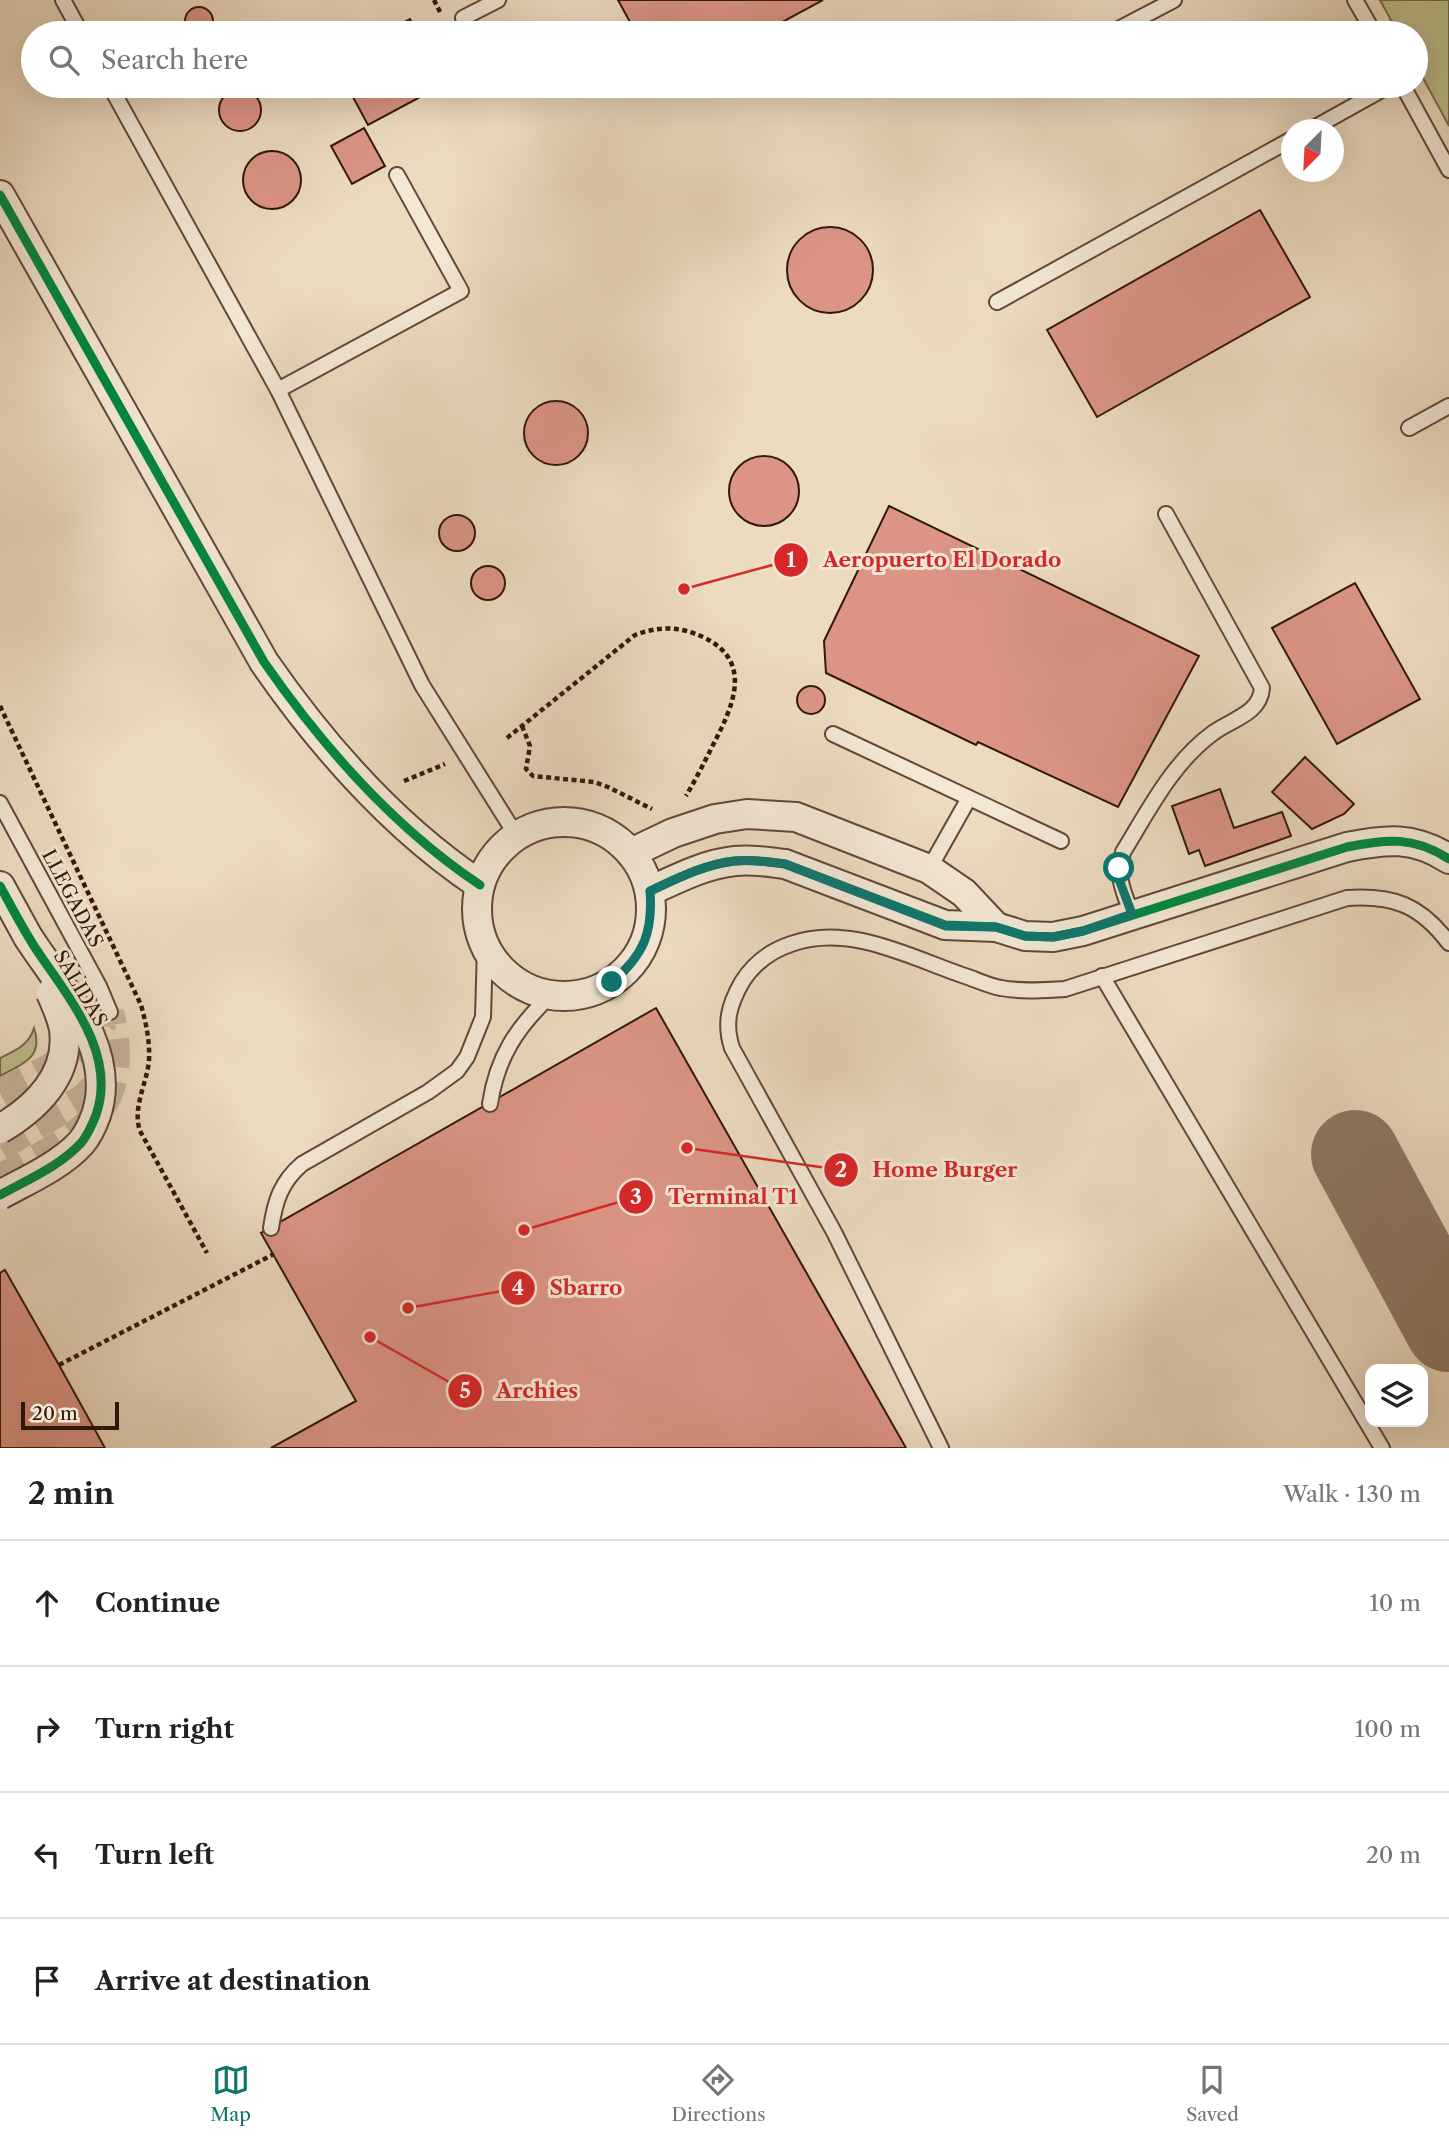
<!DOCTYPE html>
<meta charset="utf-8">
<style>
:root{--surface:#fff;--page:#f6f6f6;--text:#222;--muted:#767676;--line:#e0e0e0;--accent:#0f766e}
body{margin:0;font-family:"Libre Caslon Text",serif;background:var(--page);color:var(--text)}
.controls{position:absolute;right:21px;bottom:21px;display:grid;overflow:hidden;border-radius:14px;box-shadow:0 7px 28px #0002}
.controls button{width:63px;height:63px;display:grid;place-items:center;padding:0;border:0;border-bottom:2px solid var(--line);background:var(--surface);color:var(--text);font:35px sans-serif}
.compass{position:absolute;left:1281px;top:119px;width:63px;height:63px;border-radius:50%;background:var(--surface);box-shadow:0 7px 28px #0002;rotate:204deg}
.scale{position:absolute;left:21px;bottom:18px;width:98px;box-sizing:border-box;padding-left:7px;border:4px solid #32170b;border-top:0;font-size:19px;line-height:24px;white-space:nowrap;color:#32170b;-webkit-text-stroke:5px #f3e8d6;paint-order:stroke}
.stop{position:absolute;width:21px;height:21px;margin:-16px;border:5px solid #0f766e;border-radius:50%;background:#fff}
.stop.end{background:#0f766e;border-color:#fff;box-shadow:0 2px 7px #0008}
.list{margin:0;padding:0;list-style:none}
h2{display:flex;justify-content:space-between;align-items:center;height:91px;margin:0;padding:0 28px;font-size:30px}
h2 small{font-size:23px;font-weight:400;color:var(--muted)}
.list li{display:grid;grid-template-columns:46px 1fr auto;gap:21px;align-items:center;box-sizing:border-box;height:126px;padding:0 28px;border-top:2px solid var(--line)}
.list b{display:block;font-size:26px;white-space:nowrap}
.list em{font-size:23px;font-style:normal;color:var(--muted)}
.icon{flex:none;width:38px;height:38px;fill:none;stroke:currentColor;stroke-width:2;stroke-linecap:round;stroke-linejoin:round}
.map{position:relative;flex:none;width:1449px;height:1448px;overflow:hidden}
.search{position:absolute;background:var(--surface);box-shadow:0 7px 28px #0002;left:21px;right:21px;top:21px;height:77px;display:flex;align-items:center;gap:18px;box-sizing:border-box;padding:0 24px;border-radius:38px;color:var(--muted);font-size:26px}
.sheet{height:595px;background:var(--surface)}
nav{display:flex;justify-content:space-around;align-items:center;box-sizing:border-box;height:98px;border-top:2px solid var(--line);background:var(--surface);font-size:19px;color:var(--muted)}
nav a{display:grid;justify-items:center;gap:4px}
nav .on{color:var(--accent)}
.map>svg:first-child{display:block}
.green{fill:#bebe8e;stroke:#786a4c;stroke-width:2}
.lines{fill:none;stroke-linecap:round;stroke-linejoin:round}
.taxiway{stroke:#907966;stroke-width:88}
.building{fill:#dc9585;stroke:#32170b;stroke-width:2}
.street-tunnel{stroke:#c8b49c;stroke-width:28;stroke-dasharray:28 14;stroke-linecap:butt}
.lane-casing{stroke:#614838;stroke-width:18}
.street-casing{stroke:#614838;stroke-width:32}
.path{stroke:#32170b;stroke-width:4.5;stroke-dasharray:5 3.5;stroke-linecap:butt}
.lane{stroke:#f3e8d6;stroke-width:14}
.street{stroke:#f3e8d6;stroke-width:28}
.street-bridge-casing{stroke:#614838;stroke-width:32;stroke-linecap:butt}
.street-bridge{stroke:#f3e8d6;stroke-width:28}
.cycleway-casing{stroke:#f3e8d6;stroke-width:13}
.cycleway{stroke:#00873e;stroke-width:9}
.route{stroke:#0f766e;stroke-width:9}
.labels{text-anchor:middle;stroke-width:6;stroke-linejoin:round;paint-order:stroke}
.street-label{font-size:19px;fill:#32170b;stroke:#f3e8d6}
.leader{fill:none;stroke:#d62828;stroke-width:2.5}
.callout-dot{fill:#d62828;stroke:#f3e8d6;stroke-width:2.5}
.mark-label{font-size:21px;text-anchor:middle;font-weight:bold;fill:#fff}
.callout-label{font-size:21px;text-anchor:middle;font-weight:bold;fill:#d62828;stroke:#f3e8d6;stroke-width:6;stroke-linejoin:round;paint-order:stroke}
</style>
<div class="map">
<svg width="1449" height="1448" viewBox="0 0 1449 1448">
<rect width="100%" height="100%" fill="#eddbc0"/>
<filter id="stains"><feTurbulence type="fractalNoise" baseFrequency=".00286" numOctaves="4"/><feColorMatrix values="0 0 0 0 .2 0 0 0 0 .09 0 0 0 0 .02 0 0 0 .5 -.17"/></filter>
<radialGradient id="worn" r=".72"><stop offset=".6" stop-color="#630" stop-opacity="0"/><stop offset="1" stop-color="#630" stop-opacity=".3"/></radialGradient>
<g class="green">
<path d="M1380,0h69v126l-33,-61v-32h-18z"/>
<path d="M34,1028c10,30 -12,36 -34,48v-18c15,-7 29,-13 34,-30z"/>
</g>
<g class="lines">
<path class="taxiway" d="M1355,1154l94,174"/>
</g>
<g class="building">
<path d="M618,0h205l-61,33h-126z"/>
<circle cx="199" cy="21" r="14"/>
<path d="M410,19l7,14h-34z"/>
<path d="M347,86h91l1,1 -71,38z"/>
<circle cx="240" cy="110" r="21"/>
<path d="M364,128l21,38 -33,18 -21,-38z"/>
<circle cx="272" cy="180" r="29"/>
<path d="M1260,210l50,87 -213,120 -50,-87z"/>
<circle cx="830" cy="270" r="43"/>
<circle cx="556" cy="433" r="32"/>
<circle cx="764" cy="491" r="35"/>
<path d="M889,506l310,150 -81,151 -140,-65 -2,3 -150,-72 -2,-32z"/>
<circle cx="457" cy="533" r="18"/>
<circle cx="488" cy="583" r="17"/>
<path d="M1355,583l65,116 -83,45 -65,-116z"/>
<circle cx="811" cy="700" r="14"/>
<path d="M1305,757l49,47 -10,10 -32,15 -40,-37z"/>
<path d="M1220,789l14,39 48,-16 9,24 -86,30 -6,-16 -10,4 -17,-48z"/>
<path d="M656,1008l250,440h-635l85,-47 -95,-168z"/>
<path d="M5,1270l54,95 46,83h-105v-175z"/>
</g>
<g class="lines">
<g class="street-tunnel">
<path d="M0,1093c40,-21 78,-35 105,-74"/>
<path d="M0,1147l85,-50 11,-13 6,-18"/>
<path d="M0,1178c76,-42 135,-63 110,-166"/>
</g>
<g class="lane-casing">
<g id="lane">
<path d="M63,0l18,33"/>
<path d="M1355,0l19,33"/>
<path d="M463,18l35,-18"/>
<path d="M1111,33l63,-33"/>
<path d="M110,86l168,304 144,295 94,150"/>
<path d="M1403,86l46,84"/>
<path d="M1310,130l79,-44"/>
<path d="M997,302l295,-163"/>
<path d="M278,390l183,-99 -64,-116"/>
<path d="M1409,428l40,-22"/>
<path d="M833,734l228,107"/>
<path d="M0,803l99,183 11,26"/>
<path d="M929,869l40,-71"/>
<path d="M1132,914c-9,-23 -16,-36 -9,-62 26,-42 49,-89 90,-119 19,-14 47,-19 49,-45l-96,-174"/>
<path d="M1102,976l280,472"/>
<path d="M490,1104c7,-47 27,-77 61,-109"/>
<path d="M271,1228c4,-27 10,-46 31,-64l126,-72 29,-21 10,-14 16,-40 2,-70"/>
<path d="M941,1448l-107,-216 -102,-184c-8,-25 -3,-43 10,-66 12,-19 28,-31 49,-38 59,-21 120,14 174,32 12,4 24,10 36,12 21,4 43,2 64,1l282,-91c47,-3 73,7 102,45"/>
</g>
</g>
<g class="street-casing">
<g id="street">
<path d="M0,195l264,467c59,85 129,165 216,223"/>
<circle cx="564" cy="909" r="87"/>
<path d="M631,853l42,-20 42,-14 32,-5 49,3 133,52 35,24 32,34"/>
<path d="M0,886l28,51"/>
<path d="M650,891c26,-12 55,-27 85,-30 17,-2 33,1 50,3l160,61 51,2 29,9 28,1 30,-6 264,-84c39,-8 67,-11 102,12"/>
</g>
</g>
<g class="path">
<path d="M434,0l6,12"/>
<path d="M0,706l141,299c5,18 9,36 8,55 -2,24 -17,47 -9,71l67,122"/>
<path d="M522,726l8,20 -4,23 7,7 61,6 14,5 44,22"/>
<path d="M507,738l128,-103c24,-9 44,-9 68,2 51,24 30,69 11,106 -9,18 -18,36 -28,53"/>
<path d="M404,781l41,-17"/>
<path d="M59,1365l215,-111"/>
</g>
<use href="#lane" class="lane"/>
<use href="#street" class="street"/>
<g class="street-bridge-casing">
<g id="street-bridge">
<path d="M0,1129c36,-21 70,-54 64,-99 -2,-13 -8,-25 -13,-37"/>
<path d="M0,1195c27,-15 60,-29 81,-52 7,-8 11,-17 15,-28 22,-65 -34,-126 -68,-178"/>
</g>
</g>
<use href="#street-bridge" class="street-bridge"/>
<g class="cycleway-casing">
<g id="cycleway">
<path d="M0,195l264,467c59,85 129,165 216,223"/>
<path d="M0,886c11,20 22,41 34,60 32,49 84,106 62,169 -4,10 -8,20 -15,28 -21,23 -54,37 -81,52"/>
<path d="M650,891c26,-12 55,-27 85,-30 17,-2 33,1 50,3l160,61 51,2 29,9 28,1 30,-6 264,-84c39,-8 67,-11 102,12"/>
</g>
</g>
<use href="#cycleway" class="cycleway"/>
</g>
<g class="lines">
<path class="route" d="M612,982c32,-27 41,-50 38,-91 26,-12 55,-27 85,-30 17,-2 34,1 50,3l161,62 50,1 29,9 28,1 30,-6 49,-17 -12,-32 -1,-14"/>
</g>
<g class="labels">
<g class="street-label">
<text transform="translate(73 898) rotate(62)" y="7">LLEGADAS</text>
<text transform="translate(81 988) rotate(59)" y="7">SALIDAS</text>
</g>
</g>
<path class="leader" d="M684 589L791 560M687 1148L841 1170M524 1230L636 1197M408 1308L518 1288M370 1337L465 1391"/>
<g class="callout-dot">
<circle cx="684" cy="589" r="7"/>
<circle cx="687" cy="1148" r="7"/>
<circle cx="524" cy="1230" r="7"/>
<circle cx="408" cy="1308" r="7"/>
<circle cx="370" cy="1337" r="7"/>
<circle cx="791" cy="560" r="18"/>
<circle cx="841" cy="1170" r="18"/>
<circle cx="636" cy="1197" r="18"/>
<circle cx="518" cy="1288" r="18"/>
<circle cx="465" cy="1391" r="18"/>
</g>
<g class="mark-label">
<text x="791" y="567">1</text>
<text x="841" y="1177">2</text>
<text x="636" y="1204">3</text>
<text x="518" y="1295">4</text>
<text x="465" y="1398">5</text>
</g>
<g class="callout-label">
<text x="942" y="567">Aeropuerto El Dorado</text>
<text x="945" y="1177">Home Burger</text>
<text x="733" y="1204">Terminal T1</text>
<text x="586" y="1295">Sbarro</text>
<text x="537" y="1398">Archies</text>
</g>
<rect width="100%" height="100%" filter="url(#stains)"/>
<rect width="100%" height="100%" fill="url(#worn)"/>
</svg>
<div class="controls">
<button><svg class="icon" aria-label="layers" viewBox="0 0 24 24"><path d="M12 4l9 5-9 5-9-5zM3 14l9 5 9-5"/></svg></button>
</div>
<svg class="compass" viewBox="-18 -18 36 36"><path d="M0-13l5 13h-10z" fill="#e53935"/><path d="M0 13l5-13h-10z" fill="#767676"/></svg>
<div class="scale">20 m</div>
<div class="stop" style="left:1119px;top:868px"></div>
<div class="stop end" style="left:612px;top:982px"></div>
<div class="search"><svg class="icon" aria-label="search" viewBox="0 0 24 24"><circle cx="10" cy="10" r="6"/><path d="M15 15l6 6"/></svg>Search here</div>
</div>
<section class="sheet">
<h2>2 min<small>Walk · 130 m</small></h2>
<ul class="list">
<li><svg class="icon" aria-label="ahead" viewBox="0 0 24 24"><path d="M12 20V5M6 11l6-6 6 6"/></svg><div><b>Continue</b></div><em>10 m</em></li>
<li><svg class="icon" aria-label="right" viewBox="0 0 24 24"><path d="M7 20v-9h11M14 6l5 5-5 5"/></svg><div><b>Turn right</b></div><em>100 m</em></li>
<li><svg class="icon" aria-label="left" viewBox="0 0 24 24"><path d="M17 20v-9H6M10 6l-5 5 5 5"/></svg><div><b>Turn left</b></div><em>20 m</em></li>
<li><svg class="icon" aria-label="arrive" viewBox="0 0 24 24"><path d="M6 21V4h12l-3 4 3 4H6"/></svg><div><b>Arrive at destination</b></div></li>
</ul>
</section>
<nav>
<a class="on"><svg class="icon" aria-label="map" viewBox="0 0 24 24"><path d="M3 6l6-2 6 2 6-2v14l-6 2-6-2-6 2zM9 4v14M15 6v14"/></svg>Map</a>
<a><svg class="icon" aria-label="directions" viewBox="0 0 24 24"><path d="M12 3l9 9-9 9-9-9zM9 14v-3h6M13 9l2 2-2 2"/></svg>Directions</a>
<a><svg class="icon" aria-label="saved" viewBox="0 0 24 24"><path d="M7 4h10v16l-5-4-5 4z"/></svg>Saved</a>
</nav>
